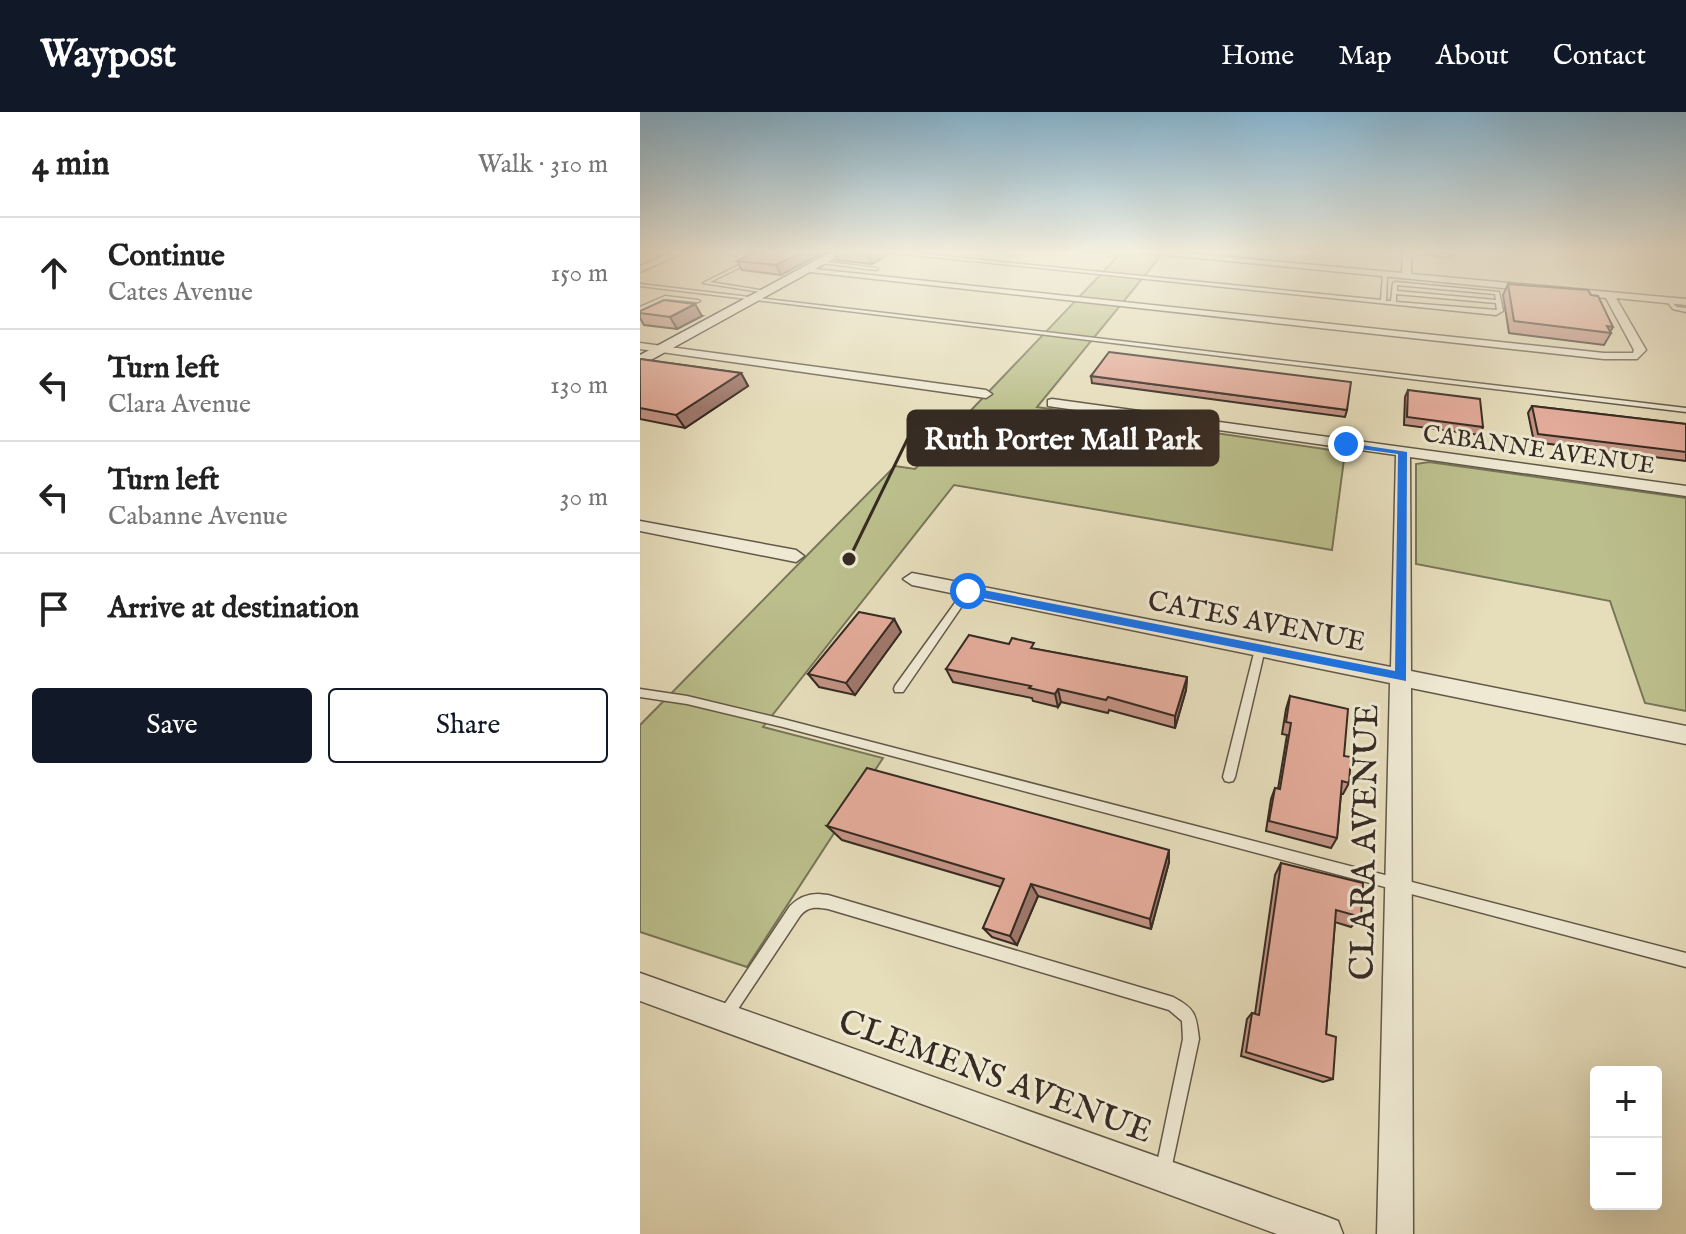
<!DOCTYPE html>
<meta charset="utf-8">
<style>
:root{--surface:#fff;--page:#f2f2f2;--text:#222;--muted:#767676;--line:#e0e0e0;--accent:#111827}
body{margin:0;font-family:"IM FELL English",serif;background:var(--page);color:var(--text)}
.controls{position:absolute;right:24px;bottom:24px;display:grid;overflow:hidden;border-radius:8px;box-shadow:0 8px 32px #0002}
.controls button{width:72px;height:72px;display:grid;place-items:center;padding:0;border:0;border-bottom:2px solid var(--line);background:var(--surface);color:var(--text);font:40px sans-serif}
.stop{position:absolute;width:24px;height:24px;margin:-18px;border:6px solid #1a73e8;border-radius:50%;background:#fff}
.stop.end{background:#1a73e8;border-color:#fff;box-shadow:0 2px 8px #0008}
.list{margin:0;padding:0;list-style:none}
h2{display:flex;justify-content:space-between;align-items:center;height:104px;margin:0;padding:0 32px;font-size:34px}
h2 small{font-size:26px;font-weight:400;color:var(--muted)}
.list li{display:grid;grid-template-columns:52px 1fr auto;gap:24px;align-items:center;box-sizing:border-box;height:112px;padding:0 32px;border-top:2px solid var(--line)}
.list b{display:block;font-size:30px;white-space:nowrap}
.list p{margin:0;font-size:26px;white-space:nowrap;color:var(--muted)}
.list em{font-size:26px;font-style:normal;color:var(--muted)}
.actions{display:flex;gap:16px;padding:24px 32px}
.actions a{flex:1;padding:18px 0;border:2px solid var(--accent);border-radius:8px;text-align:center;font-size:28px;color:var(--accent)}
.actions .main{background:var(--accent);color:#fff}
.icon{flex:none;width:44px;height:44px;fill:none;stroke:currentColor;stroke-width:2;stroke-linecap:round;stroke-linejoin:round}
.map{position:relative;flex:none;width:1046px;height:1122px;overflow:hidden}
header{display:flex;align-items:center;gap:48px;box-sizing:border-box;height:112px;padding:0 40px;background:var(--accent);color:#fff}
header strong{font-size:38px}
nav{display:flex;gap:44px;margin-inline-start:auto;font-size:28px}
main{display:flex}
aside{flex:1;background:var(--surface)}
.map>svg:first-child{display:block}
.green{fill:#bbbf8c;stroke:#787558;stroke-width:2}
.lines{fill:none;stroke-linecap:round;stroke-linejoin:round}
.service-casing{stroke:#625849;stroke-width:3}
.minor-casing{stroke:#625849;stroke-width:3}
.secondary-casing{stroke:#362b23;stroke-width:3}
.service{fill:#efe9d3;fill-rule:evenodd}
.minor{fill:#efe9d3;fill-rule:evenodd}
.secondary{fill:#efe9d3;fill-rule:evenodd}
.wall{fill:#c39384;stroke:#362b23;stroke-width:2}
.shaded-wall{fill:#9f786c;stroke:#362b23;stroke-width:2}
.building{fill:#e3ab9a;stroke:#362b23;stroke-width:2}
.route{fill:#1a73e8}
.labels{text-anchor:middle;stroke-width:6;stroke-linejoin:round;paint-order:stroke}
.far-street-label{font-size:24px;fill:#362b23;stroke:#efe9d3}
.street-label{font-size:28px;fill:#362b23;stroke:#efe9d3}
.near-street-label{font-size:34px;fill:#362b23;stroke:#efe9d3}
.leader{fill:none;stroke:#362b23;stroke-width:3}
.callout-dot{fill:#362b23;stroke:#efe9d3;stroke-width:3}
.callout{fill:#362b23;stroke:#362b23;stroke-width:3}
.callout-label{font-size:30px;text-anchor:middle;font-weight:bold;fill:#fff}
</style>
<header>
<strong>Waypost</strong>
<nav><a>Home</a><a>Map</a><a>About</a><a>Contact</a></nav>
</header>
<main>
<aside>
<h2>4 min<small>Walk · 310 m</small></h2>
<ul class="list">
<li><svg class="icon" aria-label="ahead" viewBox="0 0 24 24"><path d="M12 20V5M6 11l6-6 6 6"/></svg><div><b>Continue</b><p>Cates Avenue</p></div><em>150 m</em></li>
<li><svg class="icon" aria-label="left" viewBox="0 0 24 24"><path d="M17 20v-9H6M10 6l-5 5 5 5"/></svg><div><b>Turn left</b><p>Clara Avenue</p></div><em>130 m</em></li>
<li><svg class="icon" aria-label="left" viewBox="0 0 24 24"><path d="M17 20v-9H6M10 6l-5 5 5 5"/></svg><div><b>Turn left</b><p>Cabanne Avenue</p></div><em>30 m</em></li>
<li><svg class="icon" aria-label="arrive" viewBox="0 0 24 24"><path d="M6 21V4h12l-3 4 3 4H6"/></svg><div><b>Arrive at destination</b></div></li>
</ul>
<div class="actions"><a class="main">Save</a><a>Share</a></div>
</aside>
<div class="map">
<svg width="1046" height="1122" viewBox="0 0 1046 1122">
<rect width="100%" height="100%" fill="#e6ddbb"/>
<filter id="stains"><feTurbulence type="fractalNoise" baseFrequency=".0025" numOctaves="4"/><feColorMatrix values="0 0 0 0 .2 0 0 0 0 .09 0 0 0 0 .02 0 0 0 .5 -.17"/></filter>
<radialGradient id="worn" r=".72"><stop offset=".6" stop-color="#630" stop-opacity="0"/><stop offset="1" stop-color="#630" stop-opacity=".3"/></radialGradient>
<g class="green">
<path d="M482,140h42l-127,155 308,45 -13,98 -378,-65 -191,242 120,31 -136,209 -107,-35v-207l255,-259 20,3z"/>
<path d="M789,350l257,36v213l-41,-8 -35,-102 -194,-37v-100z"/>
</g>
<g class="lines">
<g class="service-casing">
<g id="service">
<path d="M125,140h6l-61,30 56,9 2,2 -65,-10z"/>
<path d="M244,140h17l480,48 2,-26 2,-1 2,1 -1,27h5l2,-18 2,-1 104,10 4,19 -7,4zM757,173l98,9 1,6 -99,-9zM756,182l100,9 1,7 -101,-8z"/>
<path d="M772,140h16l24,4 -2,1z"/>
<path d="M180,149l56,7 2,1 -2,1 -54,-7z"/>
<path d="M0,172l1046,124v4l-1046,-126z"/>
<path d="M25,184l33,4 2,1 -2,1 -32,-3 -26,12v-4z"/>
<path d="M1028,187l9,8 9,1v4l-13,-3 -7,-9z"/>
<path d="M328,476l3,1 1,2 -1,2 -68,99h-8l-1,-3 1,-3 70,-97z"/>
<path d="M620,533l5,4 -30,128 -2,4 -4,1 -4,-1 -2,-4 32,-128z"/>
<path d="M0,577l47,7 96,23 903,234v14l-903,-240 -96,-23 -47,-7z"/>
<path d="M178,782l10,1 345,102c23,12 23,18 26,42l-30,140 -6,2 -6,-2 -2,-6 28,-134 -1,-18 -13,-11 -341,-101c-12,-2 -20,-3 -28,7l-70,105 -5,2 -5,-2 -2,-5 2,-5 70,-105c8,-8 17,-12 28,-12z"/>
</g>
</g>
<g class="minor-casing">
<g id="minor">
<path d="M33,140h12l-45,20v-6z"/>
<path d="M497,140h35l230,21 1,-21h8v22l275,25v6l-70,-7 30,52 -9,9h-33l-803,-88 4,-3 799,85h29l1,-3 -28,-52z"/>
<path d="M0,231l346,47 6,4 -6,4 -346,-49z"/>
<path d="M412,287l634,87v10l-276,-39 1,214 275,55v18l-275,-56 2,546h-36l13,-551 -478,-98 -9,-6 9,-6 479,94 5,-212 -348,-49v-6z"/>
<path d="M0,409l156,29 8,6 -8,6 -156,-31z"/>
<path d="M0,861l685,243 13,5 5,13h-66l-637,-233z"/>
</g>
</g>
<g class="secondary-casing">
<path id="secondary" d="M191,140h15l-206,114v-11z"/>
</g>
<use href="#service" class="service"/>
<use href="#minor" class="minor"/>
<use href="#secondary" class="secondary"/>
</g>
<g class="wall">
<path d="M115,140h69l-43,23 -39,-5 -5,-9z"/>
<path d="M194,140h52l1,3 -15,9 -35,-4z"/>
<path d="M868,172l83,11 22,32 -3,5 1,1 -7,12 -95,-12 -6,-38z"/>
<path d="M0,199l62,5 -25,13 -33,-4 -4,-7z"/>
<path d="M0,247l101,14 7,13 -63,42 -45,-9z"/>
<path d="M451,264l256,34 -2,7 -253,-34z"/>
<path d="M768,278l75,37 -3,8 -76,-10 1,-28z"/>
<path d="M892,294l154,18v37l-152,-19 -6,-29z"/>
<path d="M254,507l7,13 -46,63 -36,-8 -11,-13z"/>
<path d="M395,537l152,28 -1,13 -11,38 -66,-18 -1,3 -47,-11 -3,5 -25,-6 -1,-3 -79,-16 -7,-13z"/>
<path d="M650,584l54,60 5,27 -6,11h-2l-4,44 -6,10 -65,-17 5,-32 4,-11 3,1 9,-54 -5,-1 4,-25z"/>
<path d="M187,714l342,36 -18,67 -113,-33 -21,49 -25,-8 -9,-9 18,-41 -159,-47z"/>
<path d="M641,751l80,54 -10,10 -16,-5 -9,112 7,45 -10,3 -82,-26 6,-37 5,-6 3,1 20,-139z"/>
</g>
<g class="shaded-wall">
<path d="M162,140h22l-43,23 -5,-10z"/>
<path d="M233,140h13l1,3 -15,9 -4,-9z"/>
<path d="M55,192l7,12 -25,13 -7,-12z"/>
<path d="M101,261l7,13 -63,42 -9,-13z"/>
<path d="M254,507l7,13 -46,63 -9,-12z"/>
<path d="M547,565l-1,13 -11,38v-12z"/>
<path d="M418,577l3,13 -3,5 -3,-13z"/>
<path d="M529,738v12l-18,67 -1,-10z"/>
<path d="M391,772l7,12 -21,49 -7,-9z"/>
</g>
<g class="building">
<path d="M115,140h47l-26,13 -39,-4z"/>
<path d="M206,140h27l-5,3z"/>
<path d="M868,172l80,6 3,5 7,1 15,31 -6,-1 4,7 -97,-12z"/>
<path d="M24,188l31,4 -25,13 -30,-4v-2z"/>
<path d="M469,240l242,30 -4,28 -256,-34z"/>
<path d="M0,247l101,14 -65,42 -36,-7z"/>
<path d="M768,278l72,9 3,28 -76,-10z"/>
<path d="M892,294l154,18v28l-148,-18z"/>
<path d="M219,500l35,7 -48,64 -38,-9z"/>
<path d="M329,523l40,9 3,-6 22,5 -3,5 156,29 -12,39 -67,-19 -2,3 -48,-11 -3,5 -26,-6 2,-2 -85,-17z"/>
<path d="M650,584l58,13 -4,47 7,1 -2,26 -7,-2 -5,57 -68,-17 6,-33 5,1 11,-66 -5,-1z"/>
<path d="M227,656l302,82 -19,69 -119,-35 -21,52 -27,-8 21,-49 -177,-53z"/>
<path d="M641,751l82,20 -2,34 -25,-7 -10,124 10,3 -3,42 -87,-27 6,-39 7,2z"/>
</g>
<linearGradient id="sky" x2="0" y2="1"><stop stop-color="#87b7d4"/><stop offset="0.47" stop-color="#f4f0e0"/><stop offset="1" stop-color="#f4f0e0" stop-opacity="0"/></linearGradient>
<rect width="1046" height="297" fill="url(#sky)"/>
<path class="route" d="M702,330l65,10 -1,229 -438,-86 -6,-4 6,-4 427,84 3,-217 -52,-7z"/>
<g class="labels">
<g class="far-street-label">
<text transform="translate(899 337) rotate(8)" y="8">CABANNE AVENUE</text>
</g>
<g class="street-label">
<text transform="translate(617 508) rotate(11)" y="10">CATES AVENUE</text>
</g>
<g class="near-street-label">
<text transform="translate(723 730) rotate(-89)" y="12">CLARA AVENUE</text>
<text transform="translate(356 963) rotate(20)" y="12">CLEMENS AVENUE</text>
</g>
</g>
<path class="leader" d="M209 447L268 326"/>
<circle class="callout-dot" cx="209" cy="447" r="8"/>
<rect class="callout" x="268" y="299" width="310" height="54" rx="8"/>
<g class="callout-label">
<text x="423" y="337">Ruth Porter Mall Park</text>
</g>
<rect width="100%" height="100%" filter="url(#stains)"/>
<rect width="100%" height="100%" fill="url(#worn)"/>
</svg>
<div class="controls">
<button>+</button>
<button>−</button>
</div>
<div class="stop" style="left:328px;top:479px"></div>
<div class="stop end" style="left:706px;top:332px"></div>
</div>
</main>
